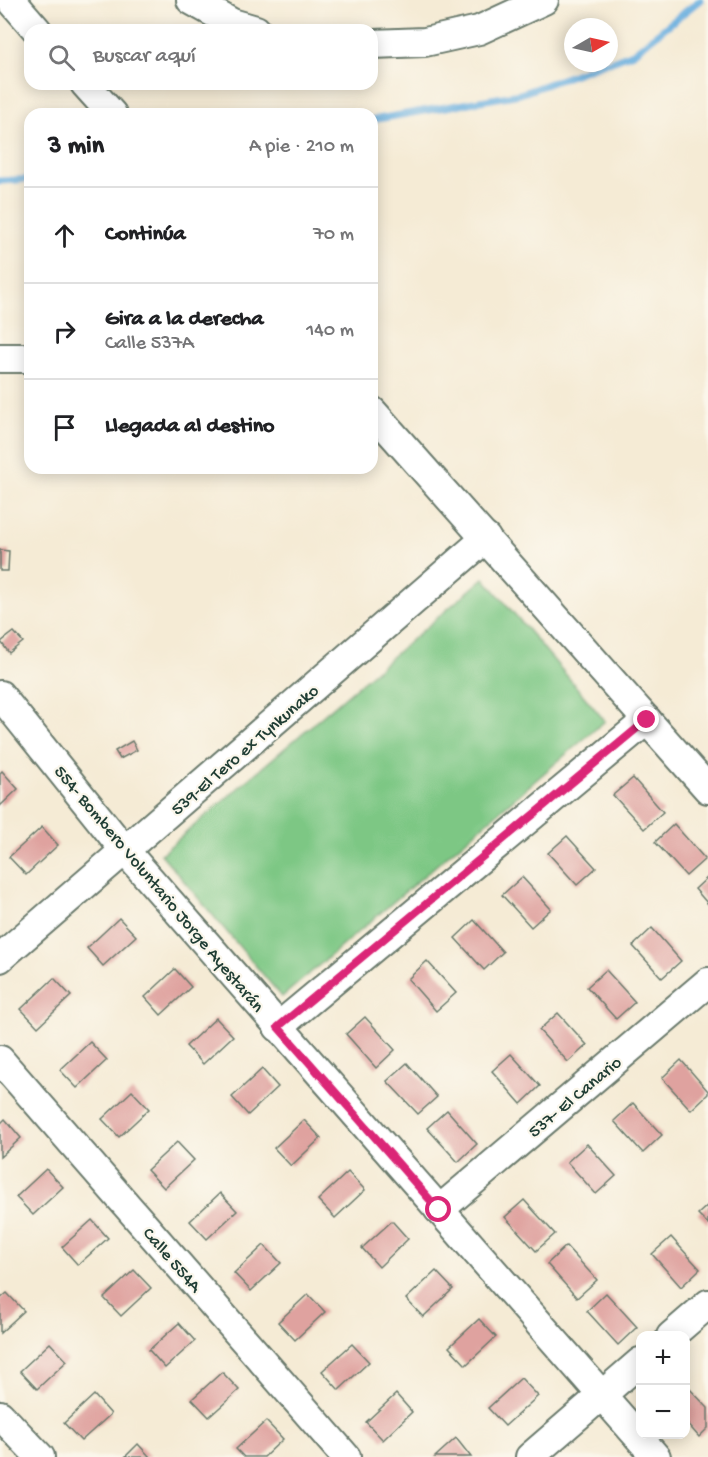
<!DOCTYPE html>
<html lang="es">
<meta charset="utf-8">
<style>
:root{--surface:#fff;--page:#f6f6f6;--text:#202124;--muted:#757577;--line:#e0e0e0}
body{margin:0;font-family:"Gochi Hand",sans-serif;background:var(--page);color:var(--text)}
.controls{position:absolute;right:18px;bottom:18px;display:grid;overflow:hidden;border-radius:12px;box-shadow:0 3px 15px #0003}
.controls button{width:54px;height:54px;display:grid;place-items:center;padding:0;border:0;border-bottom:2px solid var(--line);background:var(--surface);color:var(--text);font:30px sans-serif}
.compass{position:absolute;left:564px;top:18px;width:54px;height:54px;border-radius:50%;background:var(--surface);box-shadow:0 3px 15px #0003;rotate:81deg}
.stop{position:absolute;width:18px;height:18px;margin:-14px;border:4px solid #db2777;border-radius:50%;background:#fff}
.stop.end{background:#db2777;border-color:#fff;box-shadow:0 2px 6px #0008}
.list{margin:0;padding:0;list-style:none}
h2{display:flex;justify-content:space-between;align-items:center;height:78px;margin:0;padding:0 24px;font-size:26px}
h2 small{font-size:20px;font-weight:400;color:var(--muted)}
.list li{display:grid;grid-template-columns:39px 1fr auto;gap:18px;align-items:center;box-sizing:border-box;height:96px;padding:0 24px;border-top:2px solid var(--line)}
.list b{display:block;font-size:22px;white-space:nowrap}
.list p{margin:0;font-size:20px;white-space:nowrap;color:var(--muted)}
.list em{font-size:20px;font-style:normal;color:var(--muted)}
.icon{flex:none;width:33px;height:33px;fill:none;stroke:currentColor;stroke-width:2;stroke-linecap:round;stroke-linejoin:round}
.map{position:relative;flex:none;width:708px;height:1457px;overflow:hidden}
.search{position:absolute;background:var(--surface);box-shadow:0 3px 15px #0003;left:24px;top:24px;width:354px;height:66px;display:flex;align-items:center;gap:15px;box-sizing:border-box;padding:0 21px;border-radius:18px;color:var(--muted);font-size:22px}
.panel{position:absolute;background:var(--surface);box-shadow:0 3px 15px #0003;left:24px;top:108px;width:354px;height:366px;border-radius:18px}
.map>svg:first-child{display:block}
.green{fill:#7dc784;stroke:#4e825c;stroke-width:1.5}
.lines{fill:none;stroke-linecap:round;stroke-linejoin:round}
.stream{stroke:#69afdf;stroke-width:7}
.building{fill:#dfa29f}
.minor-casing{stroke:#6a7a6c;stroke-width:32}
.minor{stroke:#fff;stroke-width:28}
.route{stroke:#db2777;stroke-width:8}
.labels{text-anchor:middle;stroke-width:4.5;stroke-linejoin:round;paint-order:stroke}
.street-label{font-size:18px;fill:#1f3d34;stroke:#fbf7ec}
</style>
<div class="map">
<svg width="708" height="1457" viewBox="0 0 708 1457">
<rect width="100%" height="100%" fill="#fbf7ec"/>
<filter id="ink" filterUnits="userSpaceOnUse"><feTurbulence type="fractalNoise" baseFrequency=".0167" numOctaves="2"/><feDisplacementMap in="SourceGraphic" scale="12" xChannelSelector="R" yChannelSelector="G"/><feConvolveMatrix kernelMatrix="1 2 1 2 8 2 1 2 1" color-interpolation-filters="sRGB"/></filter>
<filter id="wash" filterUnits="userSpaceOnUse"><feTurbulence type="fractalNoise" baseFrequency=".008" numOctaves="4" result="noise"/><feDisplacementMap in="SourceGraphic" scale="24" xChannelSelector="R" yChannelSelector="G"/><feGaussianBlur stdDeviation="1.35" result="paint"/><feColorMatrix in="noise" values="0 0 0 0 0 0 0 0 0 0 0 0 0 0 0 0 0 1.4 0 .05"/><feComposite in="paint" operator="in"/></filter>
<g filter="url(#wash)">
<rect width="100%" height="100%" fill="#f5ebd5"/>
<path class="green" d="M484,578l121,143 -323,276 -121,-143z"/>
<g class="lines">
<g class="stream">
<path d="M609,62l24,-9 67,-53"/>
<path d="M372,120l148,-26 85,-31"/>
<path d="M0,181l30,-2"/>
</g>
</g>
<g id="blocks">
<g class="building">
<path d="M0,550l9,1 -1,20h-8z"/>
<path d="M14,632l9,10 -14,11 -8,-11z"/>
<path d="M132,741l5,9 -17,9 -5,-8z"/>
<path d="M2,771l16,18 -18,17v-33z"/>
<path d="M633,778l30,34 -19,17 -31,-34z"/>
<path d="M674,824l31,35 -19,17 -31,-34z"/>
<path d="M42,827l16,18 -32,30 -17,-18z"/>
<path d="M567,836l29,32 -19,17 -29,-32z"/>
<path d="M522,877l29,32 -20,18 -29,-32z"/>
<path d="M708,877v27l-13,-15z"/>
<path d="M119,918l17,18 -33,30 -16,-18z"/>
<path d="M474,920l29,32 -19,18 -29,-32z"/>
<path d="M652,928l29,33 -19,17 -29,-32z"/>
<path d="M427,961l29,32 -20,18 -28,-32z"/>
<path d="M175,969l16,18 -30,28 -16,-18z"/>
<path d="M606,970l29,32 -19,17 -29,-32z"/>
<path d="M54,978l17,18 -33,31 -17,-18z"/>
<path d="M558,1013l29,32 -19,17 -29,-32z"/>
<path d="M365,1017l30,33 -19,18 -30,-34z"/>
<path d="M216,1018l17,18 -30,28 -17,-18z"/>
<path d="M90,1042l17,18 -30,28 -17,-18z"/>
<path d="M511,1054l29,32 -19,18 -29,-33z"/>
<path d="M681,1060l27,31v3l-17,16 -29,-32z"/>
<path d="M407,1063l30,34 -19,17 -31,-33z"/>
<path d="M262,1069l16,18 -30,28 -16,-18z"/>
<path d="M132,1091l17,18 -30,28 -17,-18z"/>
<path d="M633,1103l29,32 -19,18 -29,-32z"/>
<path d="M447,1110l30,34 -19,18 -31,-34z"/>
<path d="M5,1119l16,19 -21,19v-33z"/>
<path d="M304,1120l17,18 -30,28 -17,-18z"/>
<path d="M177,1142l17,18 -30,28 -17,-18z"/>
<path d="M587,1144l29,32 -20,18 -29,-32z"/>
<path d="M46,1169l17,18 -30,28 -17,-18z"/>
<path d="M348,1172l17,18 -30,28 -17,-18z"/>
<path d="M220,1193l17,18 -30,28 -17,-18z"/>
<path d="M524,1200l31,34 -19,17 -31,-34z"/>
<path d="M708,1205v19l-10,-10z"/>
<path d="M92,1220l16,18 -30,27 -16,-18z"/>
<path d="M392,1221l16,18 -29,28 -17,-19z"/>
<path d="M671,1237l29,32 -19,18 -29,-33z"/>
<path d="M264,1245l17,18 -30,28 -17,-18z"/>
<path d="M566,1246l31,34 -20,18 -30,-34z"/>
<path d="M134,1270l17,18 -30,28 -17,-18z"/>
<path d="M436,1271l17,18 -30,28 -17,-18z"/>
<path d="M7,1293l17,18 -24,22v-34z"/>
<path d="M606,1293l31,34 -19,18 -31,-34z"/>
<path d="M308,1294l17,18 -30,28 -17,-18z"/>
<path d="M479,1319l17,18 -30,28 -17,-18z"/>
<path d="M179,1323l16,18 -30,27 -16,-18z"/>
<path d="M50,1343l17,18 -30,28 -17,-18z"/>
<path d="M352,1344l17,18 -30,28 -17,-19z"/>
<path d="M222,1372l17,18 -30,27 -17,-18z"/>
<path d="M521,1378l17,18 -33,30 -17,-18z"/>
<path d="M687,1386l21,22v20l-9,9 -13,-15z"/>
<path d="M396,1394l16,18 -29,28 -17,-18z"/>
<path d="M94,1395l17,19 -30,27 -17,-18z"/>
<path d="M266,1421l17,18 -19,18h-20l-8,-8z"/>
<path d="M456,1438l15,19h-36z"/>
<path d="M138,1444l12,13h-25z"/>
</g>
</g>
</g>
<g filter="url(#ink)">
<use href="#blocks" fill-opacity="0" stroke="#6a7a6c" stroke-width="1.5"/>
<g class="lines">
<g class="minor-casing">
<g id="minor">
<path d="M11,0l26,30"/>
<path d="M191,0l41,23 24,7"/>
<path d="M372,44l53,-2 54,-12 65,-30"/>
<path d="M85,84l27,30"/>
<path d="M0,358h30"/>
<path d="M372,411l336,378"/>
<path d="M0,695l126,157 530,605"/>
<path d="M0,958l486,-420"/>
<path d="M278,1027l369,-307"/>
<path d="M0,1060l346,397"/>
<path d="M439,1210l269,-228"/>
<path d="M671,1336l37,-32"/>
<path d="M0,1415l40,42"/>
<path d="M530,1457l110,-95"/>
</g>
</g>
<use href="#minor" class="minor"/>
</g>
</g>
<g class="lines" filter="url(#ink)">
<path class="route" d="M439,1210l-161,-183 369,-307"/>
</g>
<g class="labels">
<g class="street-label">
<text transform="translate(244 749) rotate(-41)" y="6">539-El Tero ex Tynkunako</text>
<text transform="translate(160 888) rotate(50)" y="6">554- Bombero Voluntario Jorge Ayestarán</text>
<text transform="translate(574 1096) rotate(-40)" y="6">537- El Canario</text>
<text transform="translate(173 1259) rotate(49)" y="6">Calle 554A</text>
</g>
</g>
</svg>
<div class="controls">
<button>+</button>
<button>−</button>
</div>
<svg class="compass" viewBox="-18 -18 36 36"><path d="M0-13l5 13h-10z" fill="#e53935"/><path d="M0 13l5-13h-10z" fill="#757577"/></svg>
<div class="stop" style="left:439px;top:1210px"></div>
<div class="stop end" style="left:647px;top:720px"></div>
<div class="search"><svg class="icon" aria-label="search" viewBox="0 0 24 24"><circle cx="10" cy="10" r="6"/><path d="M15 15l6 6"/></svg>Buscar aquí</div>
<section class="panel">
<h2>3 min<small>A pie · 210 m</small></h2>
<ul class="list">
<li><svg class="icon" aria-label="ahead" viewBox="0 0 24 24"><path d="M12 20V5M6 11l6-6 6 6"/></svg><div><b>Continúa</b></div><em>70 m</em></li>
<li><svg class="icon" aria-label="right" viewBox="0 0 24 24"><path d="M7 20v-9h11M14 6l5 5-5 5"/></svg><div><b>Gira a la derecha</b><p>Calle 537A</p></div><em>140 m</em></li>
<li><svg class="icon" aria-label="arrive" viewBox="0 0 24 24"><path d="M6 21V4h12l-3 4 3 4H6"/></svg><div><b>Llegada al destino</b></div></li>
</ul>
</section>
</div>
